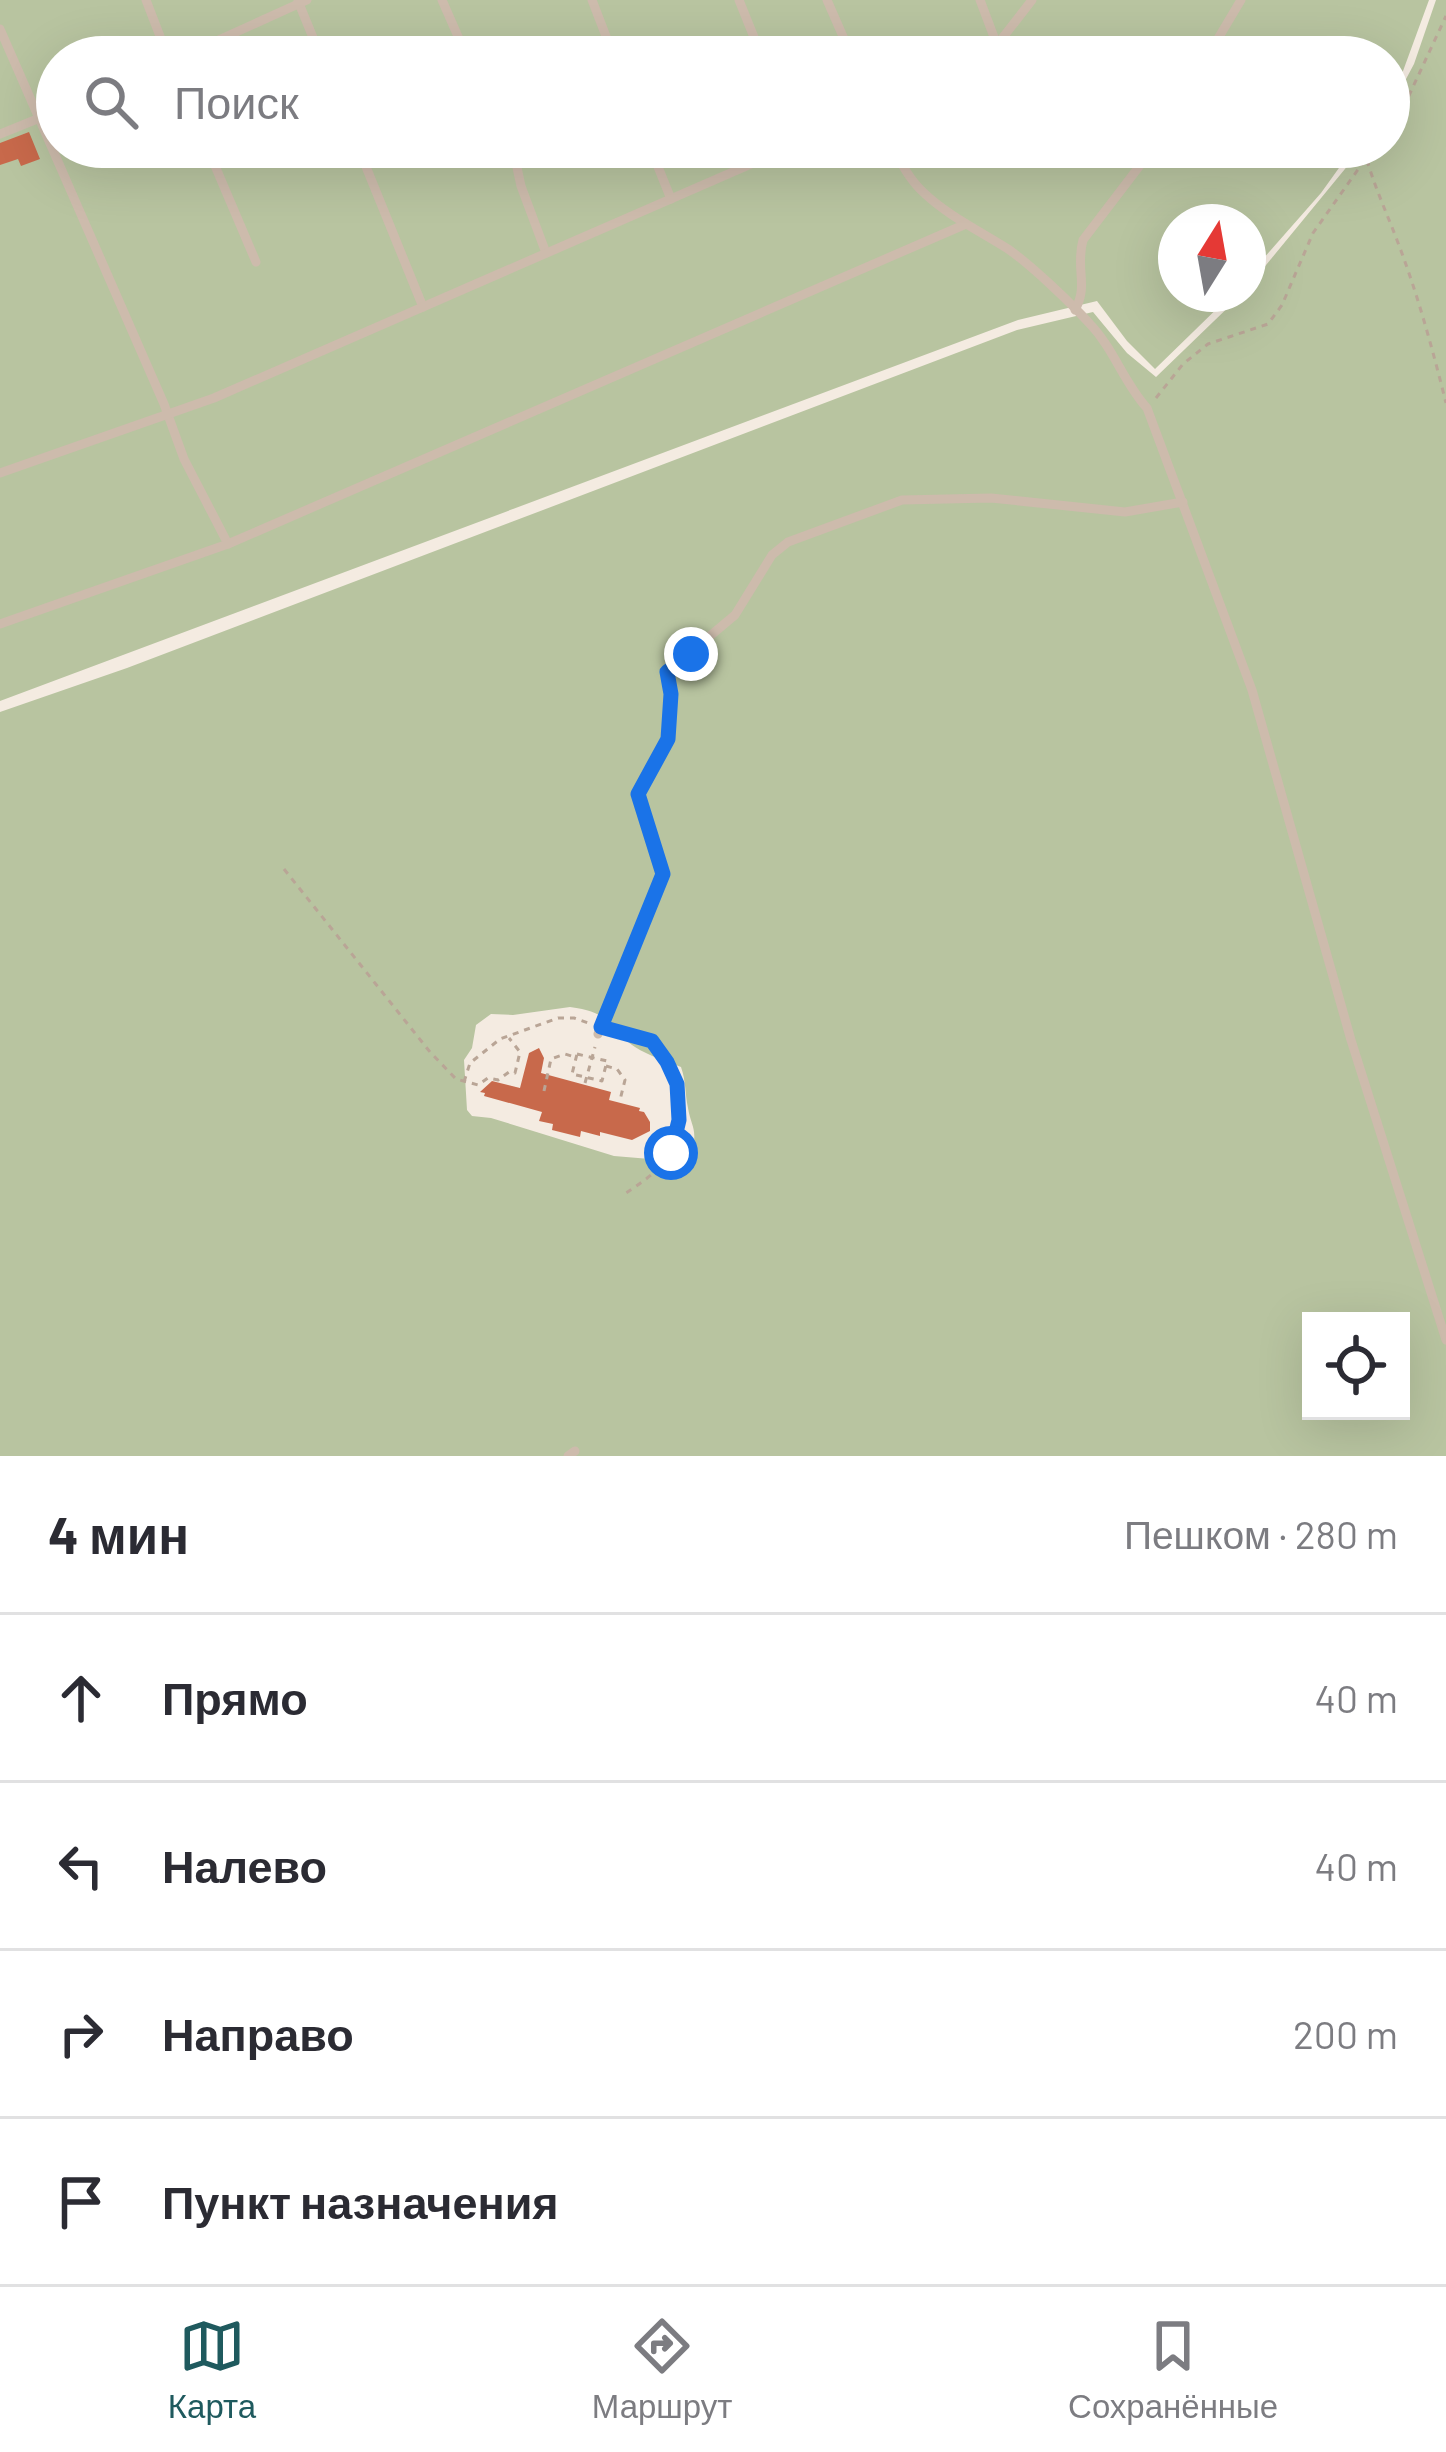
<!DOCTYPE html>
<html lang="ru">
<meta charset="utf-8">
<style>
:root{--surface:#fff;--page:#f2f2f3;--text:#2b2b33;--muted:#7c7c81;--line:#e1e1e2;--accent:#1f5a5e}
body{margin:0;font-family:Barlow,sans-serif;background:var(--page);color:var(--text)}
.controls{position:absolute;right:36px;bottom:36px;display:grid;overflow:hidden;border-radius:0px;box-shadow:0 12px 48px #0002}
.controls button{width:108px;height:108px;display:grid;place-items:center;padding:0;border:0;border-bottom:3px solid var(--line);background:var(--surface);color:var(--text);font:60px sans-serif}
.compass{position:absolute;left:1158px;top:204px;width:108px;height:108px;border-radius:50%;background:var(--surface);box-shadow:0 12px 48px #0002;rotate:11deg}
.stop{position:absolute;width:36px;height:36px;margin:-27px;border:9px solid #1a73e8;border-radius:50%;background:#fff}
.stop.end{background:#1a73e8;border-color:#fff;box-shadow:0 3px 12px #0008}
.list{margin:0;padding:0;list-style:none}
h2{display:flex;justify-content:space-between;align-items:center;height:156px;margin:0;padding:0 48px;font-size:51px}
h2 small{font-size:39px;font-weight:400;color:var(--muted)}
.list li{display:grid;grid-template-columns:78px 1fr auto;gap:36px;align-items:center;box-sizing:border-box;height:168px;padding:0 48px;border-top:3px solid var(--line)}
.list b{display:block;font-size:45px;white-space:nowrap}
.list em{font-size:39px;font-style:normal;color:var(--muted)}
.icon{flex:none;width:66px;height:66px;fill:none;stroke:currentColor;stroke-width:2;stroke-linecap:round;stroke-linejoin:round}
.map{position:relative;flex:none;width:1446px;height:1456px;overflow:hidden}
.search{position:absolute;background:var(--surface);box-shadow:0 12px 48px #0002;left:36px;right:36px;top:36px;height:132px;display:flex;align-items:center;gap:30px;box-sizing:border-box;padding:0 42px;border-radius:66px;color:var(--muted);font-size:45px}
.sheet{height:828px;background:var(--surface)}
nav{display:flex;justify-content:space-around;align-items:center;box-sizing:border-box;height:168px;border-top:3px solid var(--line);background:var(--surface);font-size:33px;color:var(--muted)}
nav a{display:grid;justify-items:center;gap:6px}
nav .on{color:var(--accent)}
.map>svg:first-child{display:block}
.green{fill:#b8c4a0;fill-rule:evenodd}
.building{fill:#c8694b}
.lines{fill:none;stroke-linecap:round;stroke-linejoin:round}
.path{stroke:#b9a596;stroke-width:3;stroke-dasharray:6 6;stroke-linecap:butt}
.lane{stroke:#cdbbac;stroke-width:9}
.route{stroke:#1a73e8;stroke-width:15}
</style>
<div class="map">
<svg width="1446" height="1456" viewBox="0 0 1446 1456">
<rect width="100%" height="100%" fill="#f4ebe1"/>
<g class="green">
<path d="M0,0h1429l-26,71 -14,24v-38h-1332v90h1297l-33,46 -73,83v-54h-72v72h56l-77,75 -28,-28 -30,-40 -79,19 -1018,381z"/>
<path d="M1436,0h10v1456h-1446v-744l127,-44 890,-338 76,-18 34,41 29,24 86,-83h6v-7l115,-140h26v-36l25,-47zM570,1007c44,6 34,19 65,40 14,9 31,14 46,20 5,14 4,27 7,41 3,18 9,20 5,40l-19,13 -60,-5 -123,-38 -19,-2 -5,-6 -3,-50 8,-12 4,-23 15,-11 22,1zM1311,1321h90v90h-90z"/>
</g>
<g class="building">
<path d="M29,132l11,27 -19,7 -3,-7 -18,6v-22z"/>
<path d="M539,1048l5,10 -3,15 70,19 -2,8 31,8 -1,3 5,1 6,10v9l-18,9 -32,-8v4l-19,-5 -1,6 -28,-7 1,-6 -14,-3 3,-9 -58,-16 1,-3 -5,-1 12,-11 28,7 9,-35z"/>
</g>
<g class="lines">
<g class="path">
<path d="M1389,126l16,-22 41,-88"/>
<path d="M1367,160c9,31 22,58 33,88 19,51 33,103 46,155"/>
<path d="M1156,398l27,-34 25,-20 60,-20 14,-19 31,-72 61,-86"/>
<path d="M284,869l146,183 26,27 22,6 10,-7 10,2 11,-8 6,1 5,-21 -11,-14"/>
<path d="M612,1030l40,11c9,13 21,28 25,43 4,19 4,52 -6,69 -9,16 -30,30 -45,40"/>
<path d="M577,1054l30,7 -5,20 -30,-7z"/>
<path d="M606,1066l11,3 8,11 -5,20"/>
<path d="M464,1082l6,-19 30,-24 58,-21h16l17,6"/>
<path d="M585,1083l10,-36"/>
<path d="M544,1091l7,-32 14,-5 10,3"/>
</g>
<g class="lane">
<path d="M146,0l22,57"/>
<path d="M442,0l25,57"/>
<path d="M592,0l22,57"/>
<path d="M739,0l23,57"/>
<path d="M827,0l25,57"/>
<path d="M980,0l17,45"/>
<path d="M298,1l23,56"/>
<path d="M0,29l164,375 20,55 44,85"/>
<path d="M181,57l126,-57"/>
<path d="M984,57l13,-12 35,-45"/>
<path d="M1207,57l34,-57"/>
<path d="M0,134l57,-23"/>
<path d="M207,147l49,115"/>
<path d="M358,147l65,160"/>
<path d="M508,147l8,16 5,23 25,67"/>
<path d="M650,147l21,52"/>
<path d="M892,147c9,16 18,33 31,45 25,24 57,39 85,57 23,16 63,54 82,75 24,25 34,59 57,84l105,282 99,350 95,300"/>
<path d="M1075,310c14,-25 0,-41 8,-70l71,-93"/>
<path d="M0,473l214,-75 576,-251"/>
<path d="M0,624l228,-80 738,-320"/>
<path d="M598,1034l65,-160 -25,-80 30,-55 3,-45 -4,-22 68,-57 37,-60 16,-13 114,-42 89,-2 134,14 58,-10"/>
<path d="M568,1456l7,-5"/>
</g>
</g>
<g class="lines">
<path class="route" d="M671,1153l8,-33 -2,-36 -10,-22 -15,-21 -51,-14 62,-153 -25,-80 30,-55 3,-45 -4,-22 24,-18"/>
</g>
</svg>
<div class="controls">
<button><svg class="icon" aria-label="locate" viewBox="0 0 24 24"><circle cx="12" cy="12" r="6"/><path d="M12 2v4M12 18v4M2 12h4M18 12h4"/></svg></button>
</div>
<svg class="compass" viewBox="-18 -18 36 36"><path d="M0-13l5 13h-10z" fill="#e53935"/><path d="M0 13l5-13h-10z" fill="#7c7c81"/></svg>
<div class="stop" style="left:671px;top:1153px"></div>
<div class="stop end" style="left:691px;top:654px"></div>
<div class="search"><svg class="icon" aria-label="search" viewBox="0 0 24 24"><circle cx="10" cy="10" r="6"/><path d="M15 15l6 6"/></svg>Поиск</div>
</div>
<section class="sheet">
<h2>4 мин<small>Пешком · 280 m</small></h2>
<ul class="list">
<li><svg class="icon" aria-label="ahead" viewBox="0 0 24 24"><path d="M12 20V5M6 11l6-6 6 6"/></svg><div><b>Прямо</b></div><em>40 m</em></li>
<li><svg class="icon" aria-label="left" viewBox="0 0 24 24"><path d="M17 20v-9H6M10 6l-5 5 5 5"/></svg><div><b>Налево</b></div><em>40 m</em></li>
<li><svg class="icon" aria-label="right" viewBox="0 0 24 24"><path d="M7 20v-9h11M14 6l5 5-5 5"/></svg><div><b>Направо</b></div><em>200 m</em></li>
<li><svg class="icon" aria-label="arrive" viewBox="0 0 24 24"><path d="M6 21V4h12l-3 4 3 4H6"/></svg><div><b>Пункт назначения</b></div></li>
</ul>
</section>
<nav>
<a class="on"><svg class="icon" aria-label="map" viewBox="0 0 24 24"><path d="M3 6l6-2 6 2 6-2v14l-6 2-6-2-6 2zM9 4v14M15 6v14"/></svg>Карта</a>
<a><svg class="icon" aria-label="directions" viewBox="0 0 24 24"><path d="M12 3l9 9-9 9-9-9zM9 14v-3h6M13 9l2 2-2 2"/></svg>Маршрут</a>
<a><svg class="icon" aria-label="saved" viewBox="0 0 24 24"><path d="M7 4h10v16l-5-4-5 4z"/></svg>Сохранённые</a>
</nav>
